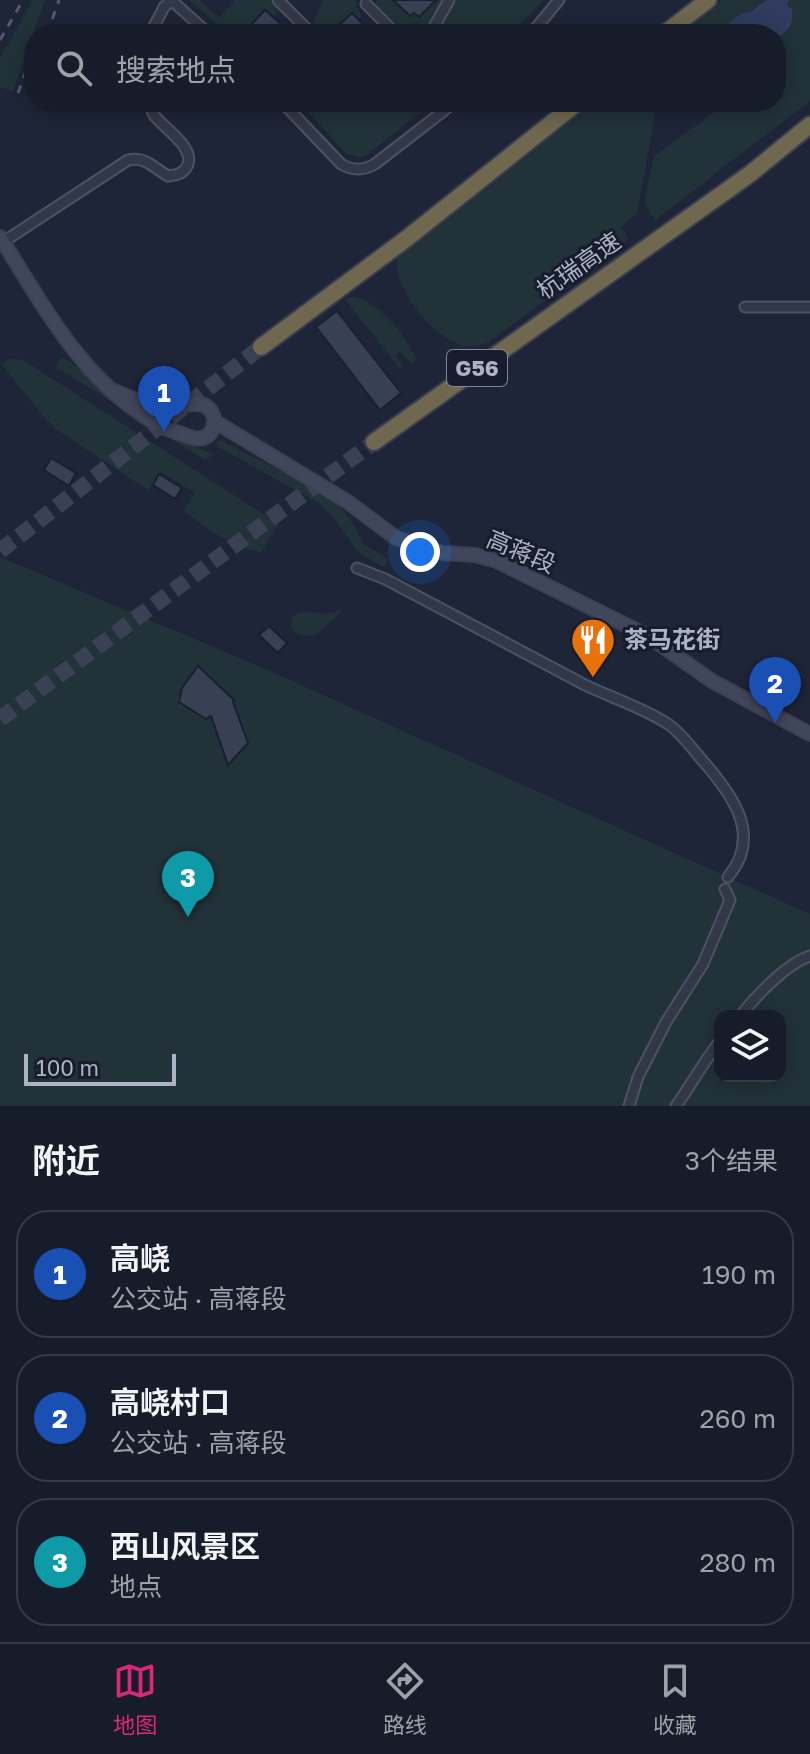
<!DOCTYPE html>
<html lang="zh">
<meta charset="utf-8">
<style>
:root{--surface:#171c2a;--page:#242936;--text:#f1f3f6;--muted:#9ea1a8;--line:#363a47;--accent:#db2777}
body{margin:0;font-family:"Golos Text","Noto Sans SC",sans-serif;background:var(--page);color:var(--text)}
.controls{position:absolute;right:24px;bottom:24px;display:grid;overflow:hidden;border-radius:16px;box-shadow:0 4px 20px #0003}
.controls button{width:72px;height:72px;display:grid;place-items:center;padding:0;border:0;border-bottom:2px solid var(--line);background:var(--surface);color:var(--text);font:40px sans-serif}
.scale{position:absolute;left:24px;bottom:20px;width:152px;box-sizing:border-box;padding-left:8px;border:4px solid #adb2c5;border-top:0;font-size:22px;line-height:28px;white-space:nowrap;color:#adb2c5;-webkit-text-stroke:6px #181d2d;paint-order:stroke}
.you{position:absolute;left:420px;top:552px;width:28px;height:28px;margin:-20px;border:6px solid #fff;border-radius:50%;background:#1a73e8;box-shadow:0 0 0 12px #1a73e833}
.badge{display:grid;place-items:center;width:52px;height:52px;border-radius:50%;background:var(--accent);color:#fff;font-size:26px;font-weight:700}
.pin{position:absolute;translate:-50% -66px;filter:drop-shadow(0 2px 4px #0008)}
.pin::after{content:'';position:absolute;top:42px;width:28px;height:24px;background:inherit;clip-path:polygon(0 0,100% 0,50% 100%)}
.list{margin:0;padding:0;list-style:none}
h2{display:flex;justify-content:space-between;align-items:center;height:104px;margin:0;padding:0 32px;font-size:34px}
h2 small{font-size:26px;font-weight:400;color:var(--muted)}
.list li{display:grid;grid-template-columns:52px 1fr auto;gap:24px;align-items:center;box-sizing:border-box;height:128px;margin:0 16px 16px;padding:0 16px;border:2px solid var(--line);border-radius:32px}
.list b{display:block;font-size:30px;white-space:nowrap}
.list p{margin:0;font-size:26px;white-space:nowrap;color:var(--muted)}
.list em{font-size:26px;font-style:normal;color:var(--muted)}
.icon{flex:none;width:44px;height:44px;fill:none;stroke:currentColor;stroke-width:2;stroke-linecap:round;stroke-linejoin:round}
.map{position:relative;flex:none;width:810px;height:1106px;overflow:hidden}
.search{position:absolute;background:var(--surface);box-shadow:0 4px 20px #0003;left:24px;right:24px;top:24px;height:88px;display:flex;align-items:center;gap:20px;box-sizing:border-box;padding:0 28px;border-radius:32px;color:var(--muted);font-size:30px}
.sheet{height:536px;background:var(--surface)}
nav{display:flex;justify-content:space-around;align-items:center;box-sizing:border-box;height:112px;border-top:2px solid var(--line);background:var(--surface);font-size:22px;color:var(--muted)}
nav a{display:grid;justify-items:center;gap:4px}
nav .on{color:var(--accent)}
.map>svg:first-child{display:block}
.green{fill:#213239;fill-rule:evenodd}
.water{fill:#303b5e}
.building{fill:#384056;stroke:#1a1f2f;stroke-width:2}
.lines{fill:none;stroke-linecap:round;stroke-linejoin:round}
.highway-tunnel{stroke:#3b4154;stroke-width:16;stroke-dasharray:16 8;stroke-linecap:butt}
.street-casing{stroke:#4d5263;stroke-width:13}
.secondary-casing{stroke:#3c4152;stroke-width:16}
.highway-casing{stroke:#3a3f50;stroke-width:20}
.street{stroke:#333848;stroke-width:9}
.secondary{stroke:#40465b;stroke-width:12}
.highway{stroke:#6f684f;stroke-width:16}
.rail{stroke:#545b70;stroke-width:3;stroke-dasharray:8 8;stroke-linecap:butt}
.labels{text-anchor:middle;stroke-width:6;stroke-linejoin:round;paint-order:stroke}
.shield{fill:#181d2d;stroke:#808597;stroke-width:2}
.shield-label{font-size:22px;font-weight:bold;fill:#adb2c5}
.street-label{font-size:24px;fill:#adb2c5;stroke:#181d2d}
.poi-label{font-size:24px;font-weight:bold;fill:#adb2c5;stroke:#181d2d;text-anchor:start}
</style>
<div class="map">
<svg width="810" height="1106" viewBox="0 0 810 1106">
<rect width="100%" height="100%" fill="#1f2538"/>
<g class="green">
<path d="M33,0h12l-32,91 -13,-4v-29z"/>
<path d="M189,0h11l19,18 16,-18h37l9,9 -8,8 -9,-7 -13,16 5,5 -2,3h-26z"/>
<path d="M323,0h34l-1,6 6,10 -3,4 -22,8 3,6h-24l-3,-10z"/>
<path d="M376,0h17l17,16 4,-3 5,4 14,-14 -1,-3h12l-18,34h-26l-24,-24z"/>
<path d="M456,0h87l-31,34h-77l13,-25z"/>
<path d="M721,0h89v101l-155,119 -11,-17 10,-47 65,-47 5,-7h52v-68h-98z"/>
<path d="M299,102h25l5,5 3,-2 4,5 8,-8h90l-69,54 -7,1 -11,-3z"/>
<path d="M590,102h62l2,7v12l-17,92 -16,14 8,12 -142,104c-6,1 -13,4 -19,3 -32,-2 -87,-68 -67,-99z"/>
<path d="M353,296c31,10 49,36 64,63l-6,5 -11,-14 -5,5 9,13h-5l-54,-69z"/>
<path d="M61,357c19,8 31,28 48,40 31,25 68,44 105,57l-9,6 -149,-93z"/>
<path d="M9,359l14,1 256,164 -18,28c-29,-4 -55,-25 -78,-41l12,-18 -34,-21 -13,18 -91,-60 -13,-13 -42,-52z"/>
<path d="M218,441h4l96,49 22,16 11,15 14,24 23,14 -4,9 -27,-17 -23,-33 -14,-14 -102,-57 -2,-4z"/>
<path d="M0,557l261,110 549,247v192h-810zM720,1016h60v60h-60z"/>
<path d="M340,610l2,1 -6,6 -22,19 -16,-1 -7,-9 2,-10c16,-10 29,3 47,-6z"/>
</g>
<path class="water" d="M767,0h23l-3,2 1,5 4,2c2,16 -3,22 -16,29v-4h-45l-5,-8 14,-12 10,-2z"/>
<g class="building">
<path d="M393,0h43l-17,17 -5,-4 -4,3z"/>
<path d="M265,10l8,7 19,17h-32l-10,-8z"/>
<path d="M352,13l7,7 13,14h-30l-6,-6z"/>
<path d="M337,311l64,82 -21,17 -64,-83z"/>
<path d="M51,458l25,15 -7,13 -25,-16z"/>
<path d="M159,474l23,14 -7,11 -22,-14z"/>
<path d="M269,626l18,17 -9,10 -19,-18z"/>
<path d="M198,666l37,35 -2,1 15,41 -20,22 -17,-49 -5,3 -27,-17 3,-14z"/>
</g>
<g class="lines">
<g class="highway-tunnel">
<path d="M0,551l261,-204"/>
<path d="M0,719l374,-277"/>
</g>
<g class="street-casing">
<g id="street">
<path d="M171,0l38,34"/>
<path d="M278,0l34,34"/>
<path d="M366,4l30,30"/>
<path d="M150,34l14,-27 7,-6"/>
<path d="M430,34l19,-34"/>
<path d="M531,34l28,-34"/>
<path d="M282,102l59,62c12,7 22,7 34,0l80,-62"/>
<path d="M3,242l125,-82c17,-4 26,8 40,16 7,-1 13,-1 18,-8 13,-19 -23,-40 -32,-53 -3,-5 -3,-8 -4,-13"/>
<path d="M745,307h65"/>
<path d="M357,568l28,11c67,35 134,71 200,106 25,12 61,24 83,39 13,9 24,24 34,36 30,34 61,75 26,117"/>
<path d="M740,1016c16,-20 46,-52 70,-60"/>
<path d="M629,1106l9,-29 28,-55 37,-58 27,-64 -5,-11"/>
<path d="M676,1106c15,-21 28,-45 44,-65"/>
</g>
</g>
<g class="secondary-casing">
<g id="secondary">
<path d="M0,237c45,71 86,151 165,191 5,3 12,4 17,6 11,5 25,9 31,-6 3,-8 0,-17 -7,-22 -9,-5 -21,0 -30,0 -23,2 -44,-7 -64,-16"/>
<path d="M214,421l134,81 48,36 47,15 32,2 22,6 151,75 64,45 98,53"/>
</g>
</g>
<g class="highway-casing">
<g id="highway">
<path d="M664,34l44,-34"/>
<path d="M261,347l145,-108 172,-137"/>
<path d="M374,442l376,-268 60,-49"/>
</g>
</g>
<use href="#street" class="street"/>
<use href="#secondary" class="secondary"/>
<use href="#highway" class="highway"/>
<g class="rail">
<path d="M47,34l12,-34"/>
<path d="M0,40l23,-40"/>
<path d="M18,93l16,-43"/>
</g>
</g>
<defs>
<g id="restaurant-pin" transform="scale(2.3)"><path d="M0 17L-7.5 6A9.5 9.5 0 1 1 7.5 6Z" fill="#e8710a" stroke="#181d2d"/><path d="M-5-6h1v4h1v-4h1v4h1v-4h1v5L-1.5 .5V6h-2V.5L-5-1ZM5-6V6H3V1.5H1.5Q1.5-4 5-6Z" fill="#fff"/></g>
</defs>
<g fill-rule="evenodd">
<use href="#restaurant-pin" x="593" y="640"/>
</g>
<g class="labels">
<rect class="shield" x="447" y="350" width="60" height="36" rx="6"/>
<g class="shield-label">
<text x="477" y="376">G56</text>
</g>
<g class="street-label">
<text transform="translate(579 266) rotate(-35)" y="8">杭瑞高速</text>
<text transform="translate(521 552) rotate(23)" y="8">高蒋段</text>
</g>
<g class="poi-label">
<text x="624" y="648">茶马花街</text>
</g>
</g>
</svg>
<div class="controls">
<button><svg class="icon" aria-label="layers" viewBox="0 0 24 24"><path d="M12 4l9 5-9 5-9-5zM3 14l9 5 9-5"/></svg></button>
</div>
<div class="scale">100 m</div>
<div class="you"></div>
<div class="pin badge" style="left:164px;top:432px;background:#1a4fb4">1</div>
<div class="pin badge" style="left:775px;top:723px;background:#1a4fb4">2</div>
<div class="pin badge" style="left:188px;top:917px;background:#0f9aa8">3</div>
<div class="search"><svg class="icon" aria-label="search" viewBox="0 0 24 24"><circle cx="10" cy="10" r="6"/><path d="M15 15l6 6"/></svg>搜索地点</div>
</div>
<section class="sheet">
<h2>附近<small>3个结果</small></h2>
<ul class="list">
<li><span class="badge" style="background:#1a4fb4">1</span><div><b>高峣</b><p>公交站 · 高蒋段</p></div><em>190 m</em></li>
<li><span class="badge" style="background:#1a4fb4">2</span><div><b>高峣村口</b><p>公交站 · 高蒋段</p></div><em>260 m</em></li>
<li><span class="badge" style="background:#0f9aa8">3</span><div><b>西山风景区</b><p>地点</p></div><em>280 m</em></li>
</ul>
</section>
<nav>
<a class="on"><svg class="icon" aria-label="map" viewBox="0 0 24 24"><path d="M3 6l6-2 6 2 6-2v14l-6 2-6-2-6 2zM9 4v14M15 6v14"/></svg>地图</a>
<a><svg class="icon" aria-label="directions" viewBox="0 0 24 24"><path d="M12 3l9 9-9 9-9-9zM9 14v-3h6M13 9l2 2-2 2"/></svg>路线</a>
<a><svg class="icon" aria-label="saved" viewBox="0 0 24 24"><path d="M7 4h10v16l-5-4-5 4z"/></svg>收藏</a>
</nav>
